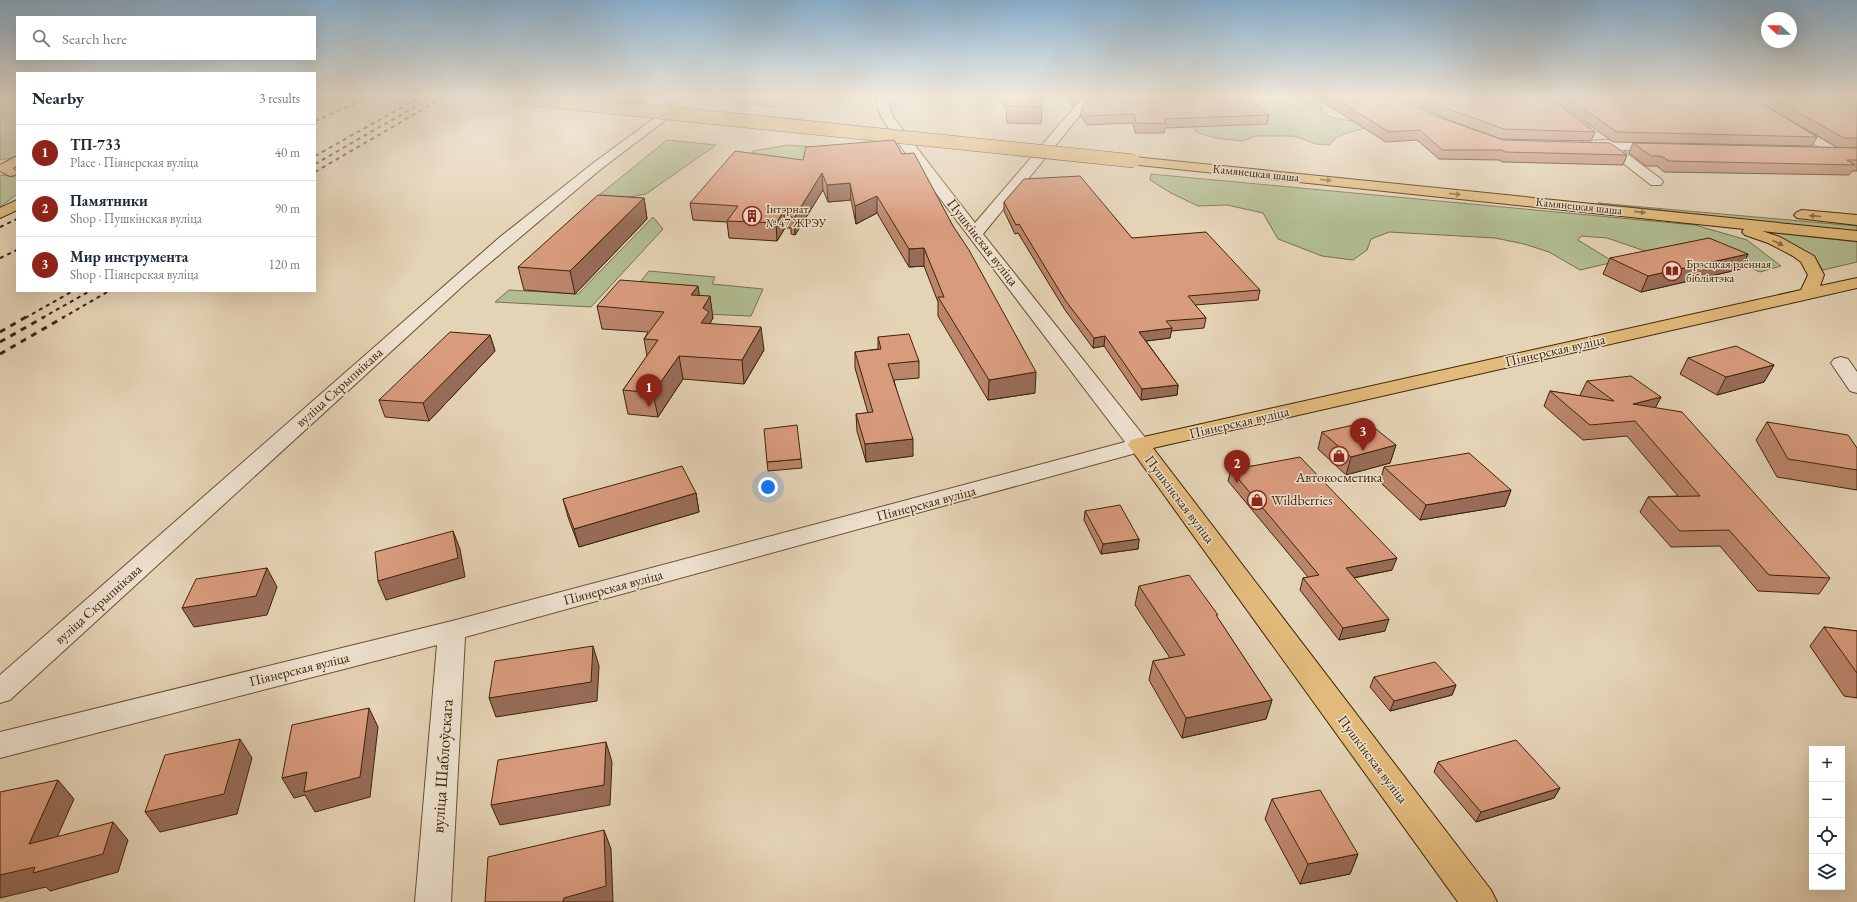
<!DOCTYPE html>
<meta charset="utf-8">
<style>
:root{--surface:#fff;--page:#f6f6f7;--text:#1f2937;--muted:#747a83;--line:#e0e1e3;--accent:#8f2418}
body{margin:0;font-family:"EB Garamond",serif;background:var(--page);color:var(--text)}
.controls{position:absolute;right:12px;bottom:12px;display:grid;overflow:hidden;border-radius:0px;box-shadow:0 4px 16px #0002}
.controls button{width:36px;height:36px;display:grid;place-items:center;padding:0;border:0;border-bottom:1px solid var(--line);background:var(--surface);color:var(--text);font:20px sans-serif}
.compass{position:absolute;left:1761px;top:12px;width:36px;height:36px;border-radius:50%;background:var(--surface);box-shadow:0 4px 16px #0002;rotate:292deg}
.you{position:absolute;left:768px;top:487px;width:14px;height:14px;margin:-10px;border:3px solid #fff;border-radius:50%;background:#1a73e8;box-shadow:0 0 0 6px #1a73e833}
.badge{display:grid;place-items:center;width:26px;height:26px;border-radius:50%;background:var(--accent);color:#fff;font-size:13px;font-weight:700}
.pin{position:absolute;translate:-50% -33px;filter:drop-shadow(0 1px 2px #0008)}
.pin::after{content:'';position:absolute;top:21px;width:14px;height:12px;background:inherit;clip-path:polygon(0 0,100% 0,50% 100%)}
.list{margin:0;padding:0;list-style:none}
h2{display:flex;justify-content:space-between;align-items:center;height:52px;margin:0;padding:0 16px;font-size:17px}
h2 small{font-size:13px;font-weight:400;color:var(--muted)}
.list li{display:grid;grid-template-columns:26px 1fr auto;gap:12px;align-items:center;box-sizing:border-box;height:56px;padding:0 16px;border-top:1px solid var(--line)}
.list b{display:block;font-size:15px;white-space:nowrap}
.list p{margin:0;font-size:13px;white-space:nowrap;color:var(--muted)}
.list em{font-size:13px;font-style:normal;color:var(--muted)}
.icon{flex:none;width:22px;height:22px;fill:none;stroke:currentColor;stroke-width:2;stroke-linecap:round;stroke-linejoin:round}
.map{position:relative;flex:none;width:1857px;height:902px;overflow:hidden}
.search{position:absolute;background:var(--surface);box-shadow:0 4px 16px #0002;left:16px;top:16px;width:300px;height:44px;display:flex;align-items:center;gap:10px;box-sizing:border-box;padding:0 14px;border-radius:0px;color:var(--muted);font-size:15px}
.panel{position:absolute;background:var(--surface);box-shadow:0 4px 16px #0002;left:16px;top:72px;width:300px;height:220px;border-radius:0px}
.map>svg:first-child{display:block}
.green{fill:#b1bd91;stroke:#78704b}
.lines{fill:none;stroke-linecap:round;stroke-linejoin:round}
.minor-casing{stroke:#685031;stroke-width:2}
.major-casing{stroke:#3e2405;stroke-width:2}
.minor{fill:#eee2d0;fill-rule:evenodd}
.major{fill:#e2ba7b;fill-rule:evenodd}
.rail-far1{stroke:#3e2405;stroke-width:2;stroke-dasharray:4 4;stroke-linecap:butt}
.rail{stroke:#3e2405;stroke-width:3;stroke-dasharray:6 6;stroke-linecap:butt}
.major-bridge-casing{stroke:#3e2405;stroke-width:14;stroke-linecap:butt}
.major-bridge{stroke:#e2ba7b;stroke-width:13}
.wall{fill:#bb856c;stroke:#3e2405}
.shaded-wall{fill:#986c58;stroke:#3e2405}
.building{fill:#d99b7e;stroke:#3e2405}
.oneway{fill:#88683a}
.labels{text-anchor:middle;stroke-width:3;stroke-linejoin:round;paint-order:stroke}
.far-street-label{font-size:12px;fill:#3e2405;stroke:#eee2d0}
.far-poi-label{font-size:12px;fill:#3e2405;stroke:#eee2d0;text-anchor:start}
.street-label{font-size:14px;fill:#3e2405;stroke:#eee2d0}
.poi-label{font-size:14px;fill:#3e2405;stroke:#eee2d0}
.near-street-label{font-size:17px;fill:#3e2405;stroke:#eee2d0}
</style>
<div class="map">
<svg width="1857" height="902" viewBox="0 0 1857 902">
<rect width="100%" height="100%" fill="#e5d3b6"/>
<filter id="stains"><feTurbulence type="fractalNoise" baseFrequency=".005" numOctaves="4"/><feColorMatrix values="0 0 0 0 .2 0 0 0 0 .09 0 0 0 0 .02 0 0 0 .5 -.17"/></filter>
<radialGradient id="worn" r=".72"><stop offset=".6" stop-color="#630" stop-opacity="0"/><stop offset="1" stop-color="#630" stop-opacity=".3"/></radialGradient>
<g class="green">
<path d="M0,97h17v60l-17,3z"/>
<path d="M747,97h42l-11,10 -39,-3z"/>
<path d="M1300,100l19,4c2,3 4,8 7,10 13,9 29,3 42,13 -13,5 -33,6 -38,18l-14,-1 -22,-8h-39l-12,5 -28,-3 -19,-6 -10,-14 68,-8 2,-5 19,-4z"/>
<path d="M667,140l49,5 -70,49 -22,4 -26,-2z"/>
<path d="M788,145l37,3 -19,19 -55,-5 2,-11z"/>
<path d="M1151,174l544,51 52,15 34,26 -21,6 -70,-29 -45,8 -38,-13 -26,-2 -3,4 36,22 -34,8 -31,-18 -25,-8 -29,-6 -106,-6 -18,7 -4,11 -14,10 -31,-4 -44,-17 -15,-26 -36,-8 -29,1 -27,-13 -21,-13z"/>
<path d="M0,175l17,2v17l-17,13z"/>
<path d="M1598,203l259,23v6z"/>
<path d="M653,217l10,12 -72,78 -96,-5 14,-12 69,4z"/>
<path d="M1758,231l99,11v20l-34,8c-13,-22 -43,-29 -65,-39z"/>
<path d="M649,271l66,6 -3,7 51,5 -12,27 -47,-2 -77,-16z"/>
</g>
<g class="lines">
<g class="minor-casing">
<g id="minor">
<path d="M683,97h13l-95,72 -134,113 -457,418 -10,3v-28l500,-438 92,-73z"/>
<path d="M875,97h12l6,20 82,106 108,-126h12l-112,137 164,206 3,5 -3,5 -682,187 -14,265h-36l22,-257 -437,113v-26l452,-111 673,-179 -221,-291 -23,-34z"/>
<path d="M1733,97h14l110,62v10z"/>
<path d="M1606,140l61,4 2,3 -2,3 -5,1 -40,-1 39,29 2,3 -2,3h-10l-46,-36h-21l-6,-4 6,-4z"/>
<path d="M1841,357l7,2 9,13v21l-7,-2 -19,-28 3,-4z"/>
</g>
</g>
<g class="major-casing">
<g id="major">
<path d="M17,156v10l-4,2 4,4 -2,3 -5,1 -10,-5v-6z"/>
<path d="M1134,157l723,74v10l-95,-10 18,6 34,19 10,19 -4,11 37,-8v10l-704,160 338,442 6,12h-39l-330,-457 3,-5 8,-2 662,-148 7,-15 -7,-13 -8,-6 -25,-13 -23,-8 -3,-3 2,-3 -615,-65 -2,-3 2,-3z"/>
<path d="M17,200v10l-17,8v-10z"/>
<path d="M1802,210l55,5v10l-60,-7 -3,-3 3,-3z"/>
</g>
</g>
<use href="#minor" class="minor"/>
<use href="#major" class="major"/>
<g class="rail-far1">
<path d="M315,121l54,-24"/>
<path d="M315,156l105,-59"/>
<path d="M315,164l117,-67"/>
<path d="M315,172l129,-75"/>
<path d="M0,227l17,-8"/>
<path d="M0,258l17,-8"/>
<path d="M25,318l48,-27"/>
<path d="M42,318l48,-27"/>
<path d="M62,318l47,-27"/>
</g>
<g class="rail">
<path d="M0,332l26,-15"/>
<path d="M0,342l44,-25"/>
<path d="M0,354l64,-37"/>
</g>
<g class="major-bridge-casing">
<path id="major-bridge" d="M513,97l621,64"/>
</g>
<use href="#major-bridge" class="major-bridge"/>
</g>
<g class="wall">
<path d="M998,97h42l2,10 -1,17 -34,-1 -1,-15z"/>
<path d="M1065,97h16l-8,10z"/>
<path d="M1315,97h82l3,2 41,19 62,22 124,15 -4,10 -121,-3 -3,-2 -60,-1 -22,-19 -31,2z"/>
<path d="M1402,97h146l47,35 -4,9 -90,-2 -52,-19z"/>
<path d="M1550,97h307v51h-19l-73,-43 52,32 -5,9 -199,-4z"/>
<path d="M1081,108l188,7 -2,9 -102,4 -1,5h-29l-2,-10 -46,2 -6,-8z"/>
<path d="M894,140l141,253 -47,7 -50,-84v-14l-14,-36 -15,1 -32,-54 -21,11 -5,-24 -23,2 -5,-12 -28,45 -4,-1v-6h-6l-8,13 -48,-3 -2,-16 -34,-2 -3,-17 113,-43z"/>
<path d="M1633,143l224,5v23h-5l-3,4 -185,-3 -7,-6h-11l-17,-13z"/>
<path d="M644,198l3,21 -72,75 -51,-4 -6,-23z"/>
<path d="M1004,202l128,36 128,52 -2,10 -63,5 11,13 -2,10 -33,3 -1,7 -24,3 32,44 -1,10 -36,5 -37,-54 -11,2 -28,-38 -47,-77 -3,1 -11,-23z"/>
<path d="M1748,254l-7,15 -100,23 -38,-18 7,-16z"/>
<path d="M699,296l14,22 -3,5 54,27 -20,34 -61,-5 -25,38 -30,-3 -5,-24 24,-34 -3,-17 4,-7 -46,-3 -5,-23z"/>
<path d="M490,335l5,16 -66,70 -44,-4 -6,-17z"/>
<path d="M878,337l41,24v17l-25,2 19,76 -47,6 -9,-31 -1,-17 12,-1 -13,-45v-16l23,-3z"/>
<path d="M1688,358l86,7 -10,17 -47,13 -37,-21z"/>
<path d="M1587,381l74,16 -6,11 175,170 -11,16 -61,-3 -38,-45 -49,1 -31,-35 8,-15 30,-1 -51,-60 -44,4 -39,-34 6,-15 31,5 -1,-1z"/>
<path d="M1767,422l90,26v42l-80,-13 -21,-37z"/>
<path d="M1322,432l74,13 -6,18 -44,12 -28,-26z"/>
<path d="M801,459l1,9 -34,3 -1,-9z"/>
<path d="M1384,467l127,23 -6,16 -85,14 -40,-38z"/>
<path d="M1231,470l161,100 -38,8 31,53 -46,9 -39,-50 3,-12 5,-1 -80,-96z"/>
<path d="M696,493l3,19 -120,35 -11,-30 -5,-18z"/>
<path d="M1085,511l54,28 -1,10 -37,5 -17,-34z"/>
<path d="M1139,586l78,31 55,83 -6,19 -84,19 -33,-58 4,-19 17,-3 -35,-53z"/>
<path d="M1824,627l33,4v67l-13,-2 -34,-50z"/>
<path d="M1374,677l82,8 -4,10 -62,16 -20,-24z"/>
<path d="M1438,762l122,26 -6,10 -78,24 -42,-50z"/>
<path d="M1272,799l86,55 -8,20 -50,10 -35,-65z"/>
</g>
<g class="shaded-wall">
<path d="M1074,97h7l-8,10v-9z"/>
<path d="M822,173l1,17 -28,45 -1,-17z"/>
<path d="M850,183l1,17 -23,2 -1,-17z"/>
<path d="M877,196v17l-21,11 -1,-18z"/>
<path d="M644,198l3,21 -72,75 -5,-23z"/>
<path d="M784,211l1,17 -8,13 -1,-18z"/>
<path d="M924,248v18l-15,1v-18z"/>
<path d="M1748,254l-7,15 -100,23 7,-16z"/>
<path d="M698,286l3,21 -10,-12z"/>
<path d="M710,296l3,22 -3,5 2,11 -11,-11 2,-15z"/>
<path d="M761,327l3,23 -20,34 -2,-24z"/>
<path d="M1172,328l-2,10 -32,4 1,-10z"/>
<path d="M490,335l5,16 -66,70 -6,-18z"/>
<path d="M1105,336l-1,10 -11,2 1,-10z"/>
<path d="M679,356l4,23 -25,38 -5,-24z"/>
<path d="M1774,365l-10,17 -47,13 9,-18z"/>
<path d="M1036,372l-1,21 -47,7 1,-20z"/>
<path d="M1178,385l-1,10 -36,5 1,-11z"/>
<path d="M1661,397l-8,15 -20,-8z"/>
<path d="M913,439v17l-47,6 -1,-18z"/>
<path d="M1396,445l-6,18 -44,12 5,-18z"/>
<path d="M1511,490l-6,16 -85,14 6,-15z"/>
<path d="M696,493l3,19 -120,35 -5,-18z"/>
<path d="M453,531l7,18 5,28 -79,23 -8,-19z"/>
<path d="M1139,539l-1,10 -37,5 2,-10z"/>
<path d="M1397,558l-5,12 -50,10 4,-12z"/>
<path d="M267,568l10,19 -10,28 -73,12 -12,-19z"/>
<path d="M1389,619l-4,12 -46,9 4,-12z"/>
<path d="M593,646l6,20 -2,35 -101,16 -7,-19z"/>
<path d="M1456,685l-4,10 -62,16 4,-10z"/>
<path d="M1272,700l-6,19 -84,19 4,-20z"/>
<path d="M369,708l9,19 -8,70 -55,15 -10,-17 -11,3 -12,-20 25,-6z"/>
<path d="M240,739l12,19 -15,56 -77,18 -15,-20z"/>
<path d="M606,742l6,20 -2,43 -110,20 -9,-20z"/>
<path d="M58,780l16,19 -28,63 -17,-18z"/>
<path d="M1560,788l-6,10 -78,24 5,-10z"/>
<path d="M113,822l15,18 -10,32 -68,19 -4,-4 -46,11v-23z"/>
<path d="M604,830l7,19 2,53h-50l1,-4z"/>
<path d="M1358,854l-8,20 -50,10 8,-20z"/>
</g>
<g class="building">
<path d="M1007,97h33l2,10 -35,-1z"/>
<path d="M1089,97h155l25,18 -105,4 2,5 -30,-1 -2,-9 -46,2 -7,-8z"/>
<path d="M1332,97h65l3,2 41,19 62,22 107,3 17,12 -122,-3 -3,-2h-60l-22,-20 -31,2z"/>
<path d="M1424,97h124l47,35 -91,-3 -53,-19z"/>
<path d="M1566,97h185l66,40 -200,-5z"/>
<path d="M1771,97h86v41h-13z"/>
<path d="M894,140l8,14 12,-1 39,73 16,24 67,122 -47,8 -51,-83h6l-20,-49 -15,1 -32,-53 -22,10 -5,-23 -23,2 -5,-12 -28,45 -4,-2 1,-5h-7l-8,12 -49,-2 11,-15 -48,-3 45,-52 68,9 3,-13z"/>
<path d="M1633,143l224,5v12h-10l8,5 -186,-4 -8,-5h-10z"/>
<path d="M1080,176l52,62 74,-6 54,58 -72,6 18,22 -40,3 6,7 -33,4 39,53 -36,4 -37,-53 -11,2 -29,-38 -46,-76 -3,1 -12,-23 20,-23z"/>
<path d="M598,195l46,3 -74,73 -52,-4z"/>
<path d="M1709,238l39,16 -100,22 -38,-18z"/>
<path d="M620,280l78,6 -7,9 19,1 -7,12 6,4 -8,11 60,4 -19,33 -63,-4 -26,37 -30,-3 35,-50 -14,-1 20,-27 -67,-6z"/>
<path d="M450,332l40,3 -67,68 -44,-3z"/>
<path d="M909,334l10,27 -31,3 25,75 -48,5 -9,-30 17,-2 -18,-60 26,-3 -3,-12z"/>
<path d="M1736,346l38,19 -48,12 -38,-19z"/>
<path d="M1631,376l30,21 -28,7 49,8 148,166 -61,-3 -40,-45 -49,1 -32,-34 52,-1 -65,-75 -45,4 -40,-34 64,10 -27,-20z"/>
<path d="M1367,422l29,23 -45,12 -29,-25z"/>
<path d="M1767,422l81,13 9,13v22l-69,-11z"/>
<path d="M797,425l4,34 -34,3 -3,-33z"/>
<path d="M1469,453l42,37 -85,15 -42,-38z"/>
<path d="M1300,457l97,101 -51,10 43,51 -46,9 -40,-50 16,-3 -88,-105z"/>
<path d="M682,466l14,27 -122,36 -11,-30z"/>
<path d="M1120,505l19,34 -36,5 -18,-33z"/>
<path d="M453,531l5,27 -80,23 -3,-29z"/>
<path d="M267,568l-11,28 -74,12 14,-29z"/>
<path d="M1189,575l29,40h-2l56,85 -86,18 -33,-57 32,-6 -46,-69z"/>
<path d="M1824,627l33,4v42z"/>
<path d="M593,646l-2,36 -102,16 6,-37z"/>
<path d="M1435,662l21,23 -62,16 -20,-24z"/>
<path d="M369,708l-9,69 -56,15 3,-20 -25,6 10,-53z"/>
<path d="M240,739l-16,55 -79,18 20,-57z"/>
<path d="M1516,740l44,48 -79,24 -43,-50z"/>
<path d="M606,742l-2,43 -113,20 7,-45z"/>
<path d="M58,780l-29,64 84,-22 -10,32 -70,19 2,-6 -35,8v-83z"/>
<path d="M1320,790l38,64 -50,10 -36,-65z"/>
<path d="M604,830l2,56 -42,12 -1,4h-78l3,-45z"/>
</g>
<defs><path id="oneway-solid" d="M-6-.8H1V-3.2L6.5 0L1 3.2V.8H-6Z"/></defs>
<g class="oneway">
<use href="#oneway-solid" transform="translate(1326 180) rotate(6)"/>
<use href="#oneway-solid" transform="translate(1455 194) rotate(6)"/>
<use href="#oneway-solid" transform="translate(1640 212) rotate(6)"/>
<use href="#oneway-solid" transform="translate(1815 216) rotate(-175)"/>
<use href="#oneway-solid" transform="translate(1778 243) rotate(26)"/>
</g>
<linearGradient id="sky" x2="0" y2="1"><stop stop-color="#89b4d6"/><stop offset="0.43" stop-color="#f3ebde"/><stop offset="1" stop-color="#f3ebde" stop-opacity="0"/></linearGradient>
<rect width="1857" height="224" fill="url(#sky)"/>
<defs>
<g id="building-ring" transform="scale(1)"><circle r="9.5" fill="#eee2d0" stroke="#8f2418" stroke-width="1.5"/><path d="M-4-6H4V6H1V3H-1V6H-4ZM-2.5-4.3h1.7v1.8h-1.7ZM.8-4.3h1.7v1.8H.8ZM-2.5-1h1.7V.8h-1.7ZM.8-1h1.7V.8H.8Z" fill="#8f2418"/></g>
<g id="library-ring" transform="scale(1)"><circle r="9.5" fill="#eee2d0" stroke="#8f2418" stroke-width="1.5"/><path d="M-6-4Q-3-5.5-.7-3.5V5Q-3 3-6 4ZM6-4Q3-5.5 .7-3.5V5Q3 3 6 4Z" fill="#8f2418"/></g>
<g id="shop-ring" transform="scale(1)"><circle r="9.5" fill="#eee2d0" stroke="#8f2418" stroke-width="1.5"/><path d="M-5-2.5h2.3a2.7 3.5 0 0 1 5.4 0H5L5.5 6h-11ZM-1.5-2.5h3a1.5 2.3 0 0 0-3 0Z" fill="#8f2418"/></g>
</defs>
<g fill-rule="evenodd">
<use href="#building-ring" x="752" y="216"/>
<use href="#library-ring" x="1672" y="271"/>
<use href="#shop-ring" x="1339" y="456"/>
<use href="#shop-ring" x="1257" y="500"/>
</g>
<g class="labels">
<g class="far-street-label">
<text transform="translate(1256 173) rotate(6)" y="4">Камянецкая шаша</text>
<text transform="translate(1579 206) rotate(6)" y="4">Камянецкая шаша</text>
</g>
<g class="far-poi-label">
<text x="766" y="213">Інтэрнат<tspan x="766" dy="14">№ 47 ЖРЭУ</tspan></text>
<text x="1686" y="268">Брэсцкая раённая<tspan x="1686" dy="14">бібліятэка</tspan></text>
</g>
<g class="street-label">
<text transform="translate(983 242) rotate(52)" y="5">Пушкінская вуліца</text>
<text transform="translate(1555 350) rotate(-13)" y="5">Піянерская вуліца</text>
<text transform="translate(339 387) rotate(-42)" y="5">вуліца Скрыпнікава</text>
<text transform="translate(1239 422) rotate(-13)" y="5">Піянерская вуліца</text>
<text transform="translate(1180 499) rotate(53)" y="5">Пушкінская вуліца</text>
<text transform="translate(926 503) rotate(-15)" y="5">Піянерская вуліца</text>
<text transform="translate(613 587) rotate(-15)" y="5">Піянерская вуліца</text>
<text transform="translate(98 604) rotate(-42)" y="5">вуліца Скрыпнікава</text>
<text transform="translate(299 669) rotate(-14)" y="5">Піянерская вуліца</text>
<text transform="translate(1373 759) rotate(53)" y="5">Пушкінская вуліца</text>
</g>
<g class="poi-label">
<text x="1339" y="482">Автокосметика</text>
<text x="1271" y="505" text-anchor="start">Wildberries</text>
</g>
<g class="near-street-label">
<text transform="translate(442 766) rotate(-86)" y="6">вуліца Шаблоўскага</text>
</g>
</g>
<rect width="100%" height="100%" filter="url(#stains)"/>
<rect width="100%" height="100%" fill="url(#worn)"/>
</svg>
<div class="controls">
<button>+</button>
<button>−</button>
<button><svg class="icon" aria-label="locate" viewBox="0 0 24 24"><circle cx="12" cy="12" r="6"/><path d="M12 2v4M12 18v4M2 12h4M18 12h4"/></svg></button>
<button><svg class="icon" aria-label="layers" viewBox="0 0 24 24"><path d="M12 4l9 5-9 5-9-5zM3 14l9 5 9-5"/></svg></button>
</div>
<svg class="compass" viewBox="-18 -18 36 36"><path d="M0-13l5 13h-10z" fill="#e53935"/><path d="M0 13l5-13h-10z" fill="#747a83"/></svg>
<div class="you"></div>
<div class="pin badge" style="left:649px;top:407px">1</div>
<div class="pin badge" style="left:1237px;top:483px">2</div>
<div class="pin badge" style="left:1363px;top:451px">3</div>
<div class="search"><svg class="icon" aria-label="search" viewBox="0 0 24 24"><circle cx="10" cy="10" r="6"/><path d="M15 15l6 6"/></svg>Search here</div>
<section class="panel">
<h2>Nearby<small>3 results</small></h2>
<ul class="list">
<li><span class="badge">1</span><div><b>ТП-733</b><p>Place · Піянерская вуліца</p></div><em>40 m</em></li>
<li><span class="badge">2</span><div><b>Памятники</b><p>Shop · Пушкінская вуліца</p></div><em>90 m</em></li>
<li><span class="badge">3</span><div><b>Мир инструмента</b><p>Shop · Піянерская вуліца</p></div><em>120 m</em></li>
</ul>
</section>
</div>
